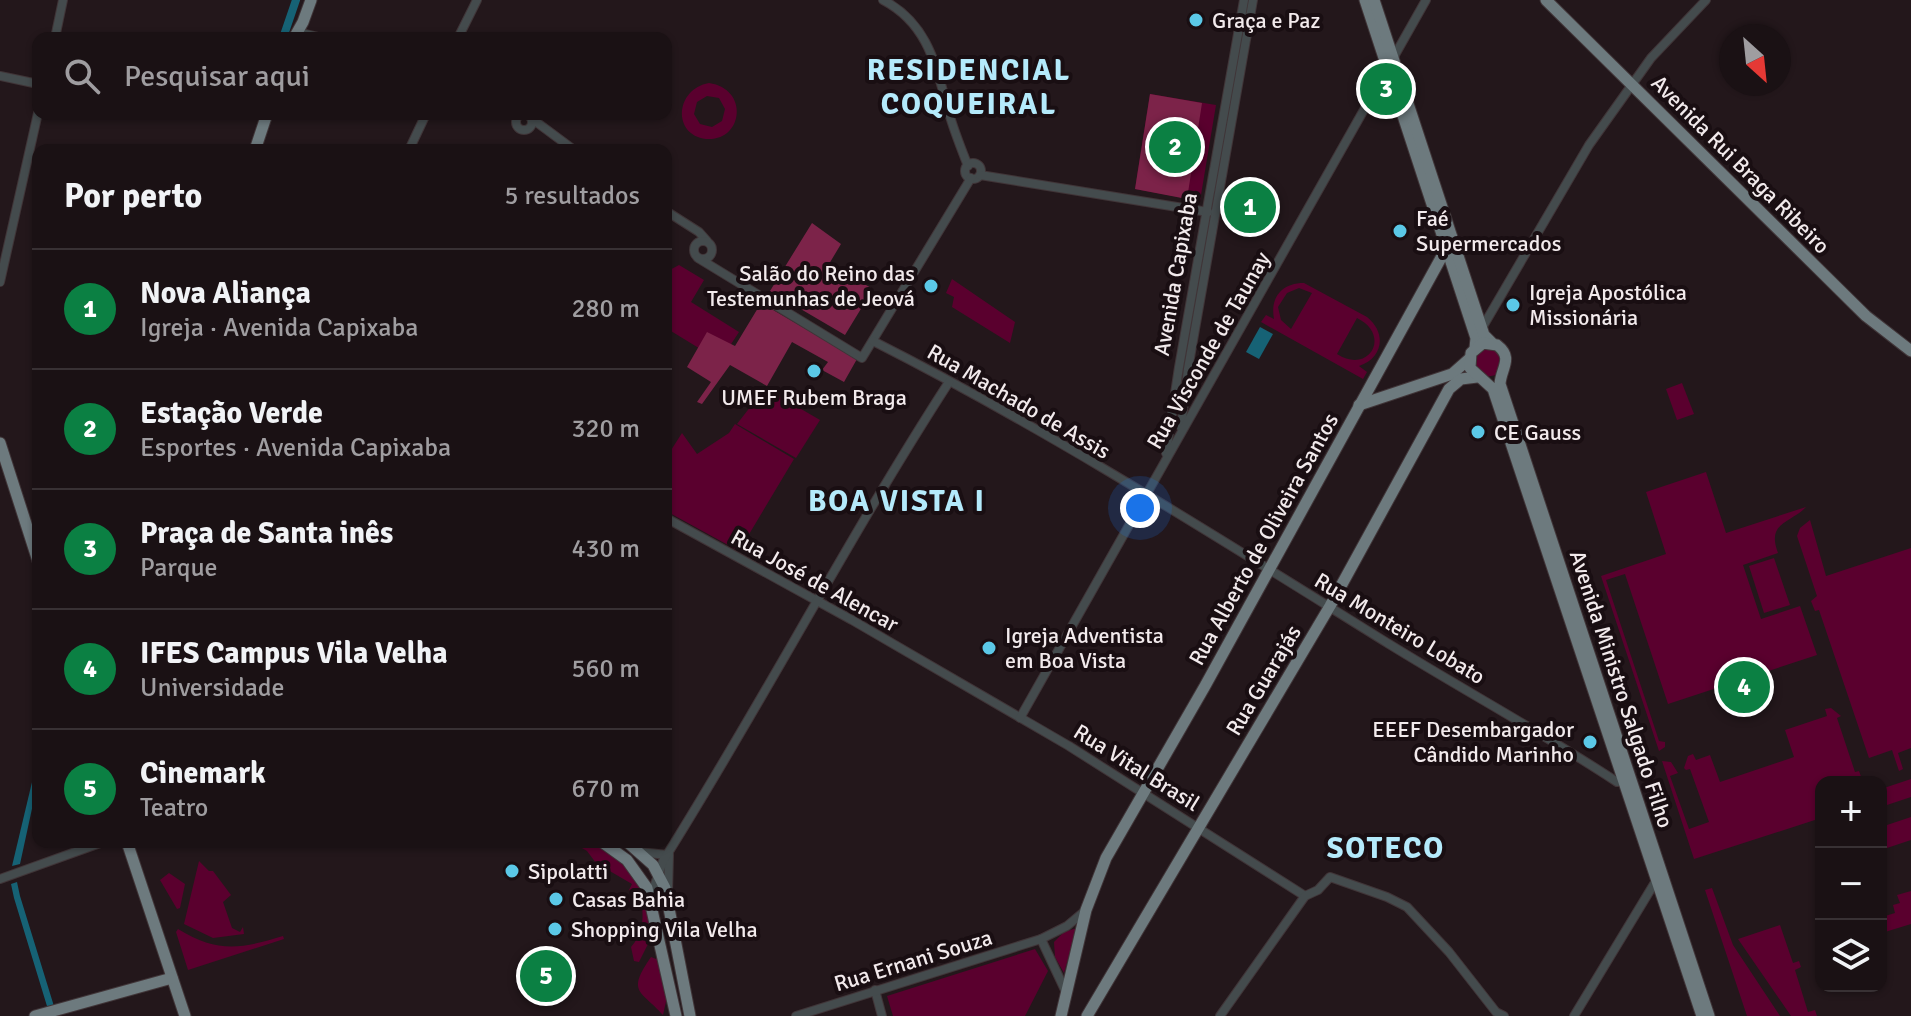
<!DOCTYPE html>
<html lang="pt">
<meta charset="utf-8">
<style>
:root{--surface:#1a1114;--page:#271f22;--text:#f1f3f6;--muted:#9f9da0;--line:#383134;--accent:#0b8043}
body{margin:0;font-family:Signika,sans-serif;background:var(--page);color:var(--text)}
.controls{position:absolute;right:24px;bottom:24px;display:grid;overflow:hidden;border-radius:16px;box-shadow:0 2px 6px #0004}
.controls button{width:72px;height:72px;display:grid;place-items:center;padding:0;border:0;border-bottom:2px solid var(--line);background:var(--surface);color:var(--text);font:40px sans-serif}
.compass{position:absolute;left:1719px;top:24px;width:72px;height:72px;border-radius:50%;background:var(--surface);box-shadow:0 2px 6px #0004;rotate:153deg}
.you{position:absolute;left:1140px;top:508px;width:28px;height:28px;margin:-20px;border:6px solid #fff;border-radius:50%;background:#1a73e8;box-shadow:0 0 0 12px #1a73e833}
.badge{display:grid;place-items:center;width:52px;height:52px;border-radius:50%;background:var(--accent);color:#fff;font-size:26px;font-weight:700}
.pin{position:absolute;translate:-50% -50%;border:4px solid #fff;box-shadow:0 2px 8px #0006}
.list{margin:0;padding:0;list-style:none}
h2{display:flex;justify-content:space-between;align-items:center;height:104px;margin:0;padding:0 32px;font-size:34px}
h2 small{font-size:26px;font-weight:400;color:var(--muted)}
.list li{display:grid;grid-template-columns:52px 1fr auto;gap:24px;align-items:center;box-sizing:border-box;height:120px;padding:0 32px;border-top:2px solid var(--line)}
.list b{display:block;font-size:30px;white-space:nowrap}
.list p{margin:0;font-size:26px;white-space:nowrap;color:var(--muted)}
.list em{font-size:26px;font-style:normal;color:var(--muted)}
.icon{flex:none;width:44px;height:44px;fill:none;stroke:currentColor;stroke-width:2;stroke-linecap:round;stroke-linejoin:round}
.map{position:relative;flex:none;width:1911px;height:1016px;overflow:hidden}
.search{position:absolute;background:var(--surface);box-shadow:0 2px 6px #0004;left:32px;top:32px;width:640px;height:88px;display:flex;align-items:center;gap:20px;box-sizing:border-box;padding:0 28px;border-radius:16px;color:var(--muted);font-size:30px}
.panel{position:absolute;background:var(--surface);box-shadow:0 2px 6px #0004;left:32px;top:144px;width:640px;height:704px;border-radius:16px}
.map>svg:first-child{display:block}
.green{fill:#5a002e;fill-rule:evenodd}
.forest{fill:#7c2349}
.water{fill:#166275}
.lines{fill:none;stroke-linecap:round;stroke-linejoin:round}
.canal{stroke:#166275;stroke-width:8}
.minor-casing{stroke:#403538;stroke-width:10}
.major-casing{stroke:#403538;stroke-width:13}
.minor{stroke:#444b4d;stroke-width:8}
.major{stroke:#6d7a7e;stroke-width:11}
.poi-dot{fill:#5bc8e7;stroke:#190e12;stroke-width:3}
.labels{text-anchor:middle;stroke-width:8;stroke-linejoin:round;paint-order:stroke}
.poi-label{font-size:22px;fill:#f2eaec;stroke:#190e12;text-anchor:start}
.street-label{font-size:22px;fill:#f2eaec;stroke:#190e12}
.district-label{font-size:30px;font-weight:bold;letter-spacing:2px;fill:#b4eafb;stroke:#190e12}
</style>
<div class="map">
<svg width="1911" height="1016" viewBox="0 0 1911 1016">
<rect width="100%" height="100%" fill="#23171b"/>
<g class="green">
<path d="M709,83c41,6 34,59 -3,56 -34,-4 -31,-50 3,-56zM707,96l12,2 6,11 -3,12 -10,6 -12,-3 -6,-10 3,-12z"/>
<path d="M1150,94l66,11 -16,96 -65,-12z"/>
<path d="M679,265l25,15 -13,22 48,30 -19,29 -54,-33v-56z"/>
<path d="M952,279l63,43 -5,21 -58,-36 2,-10 -8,-4z"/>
<path d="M1304,283l63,34c20,16 16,41 -8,49l8,6 -4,7 -102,-57 5,-7 8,4c-4,-22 8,-36 30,-36zM1299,288l13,5 -21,36 -10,-9 -3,-13 9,-14zM1357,318c35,17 12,57 -20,36z"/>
<path d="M1488,345l16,12 -8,18 -10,2 -14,-16 11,-15z"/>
<path d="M1682,383l12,31 -17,6 -11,-31z"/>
<path d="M765,388l55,32 -24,38 -59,-34z"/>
<path d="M735,424l59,35 -55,92 -73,-40v-53l16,-25 15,21 32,-21z"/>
<path d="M1706,472l20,61 80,-26c-15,16 -40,15 -28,46l-35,12 18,54 39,-13 17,49 -149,49 -43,-130 -19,6 53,161 6,1v5l-6,4 -58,-175 65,-22 -20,-62z"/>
<path d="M1810,520l16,56 85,-28v200l-13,5 5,16 -4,2 -7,-21 -23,8 -50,-148 -4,1 -4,-10 6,-5 -20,-60 3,-8z"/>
<path d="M1774,558l16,47 -26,8 -15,-47z"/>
<path d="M1831,708l10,8 -4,2 18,54 4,-1 4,11h-42v36l-127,41 -32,-98 9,1 7,11 -8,3 19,53 20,-7 -19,-53 -4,1 -2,-2 4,-12 5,-2 3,6 14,-5 10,27 74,-25 -9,-27 42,-14 -2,-7z"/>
<path d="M1911,779v18l-30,10v-18z"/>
<path d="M1911,817v23l-30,10v-23z"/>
<path d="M572,842c25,0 56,16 68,40 7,15 9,34 14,50l-15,30 -5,-1 -3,-14c10,-11 13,-25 11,-40l-7,3 -6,-9 5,-8 -5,-3 3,-6 -36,-21 -9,-12z"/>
<path d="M199,861l10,10h4l18,24 -8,7 9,26 8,4 3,-5 1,7 -31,4 -29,-14z"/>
<path d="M169,873l16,11 -5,24 -3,1 -17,-29z"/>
<path d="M1712,888l21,57 47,71h-33l-42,-126z"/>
<path d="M1911,891v33l-26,8 -4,-23 4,7 10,-3 -2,-8 7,-2 -3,-8z"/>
<path d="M1780,925l13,38 6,-2 2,6 -6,3 13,42 7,-2 2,6h-26l-53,-77z"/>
<path d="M1077,928l-13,45 -9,-16 -1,-15 10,-10z"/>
<path d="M178,929c39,24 63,20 105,7l1,3 -96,31 -12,-38z"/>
<path d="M1035,949l13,22 -23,45h-132l-6,-20z"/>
<path d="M657,955l10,42 -4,18c-22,-25 -37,-22 -12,-58l5,2z"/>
</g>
<g class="forest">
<path d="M1150,94l52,9 -15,96 -52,-10z"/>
<path d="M812,223l29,21 -12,20 44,25 -28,46 -75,-44z"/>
<path d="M761,303l96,56 -13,23 -22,-12 6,-8 -36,-20 -25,44 -37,-21 -28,39 -5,-2 14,-20 -24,-15 20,-35 28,14z"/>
</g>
<g class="water">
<path d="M1260,327l13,7 -14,25 -13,-7z"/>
<path d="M38,757v24l-18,83 -8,2z"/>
<path d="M17,882l3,14 37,120h-7l-36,-118 -3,-14z"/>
</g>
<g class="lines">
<path class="canal" d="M283,38l13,-38"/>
<g class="minor-casing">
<g id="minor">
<path d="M883,0c46,24 53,67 66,113 5,18 12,35 19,53"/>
<path d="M297,32l26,6"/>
<path d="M55,38l8,-38"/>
<path d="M458,38l19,-38"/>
<path d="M0,76l38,8"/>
<circle cx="524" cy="122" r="8"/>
<path d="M531,118l43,32"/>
<path d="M409,150l17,-36"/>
<circle cx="973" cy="171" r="8"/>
<path d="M980,175l228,37"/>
<path d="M666,211l33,21 8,9"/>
<circle cx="703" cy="250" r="9"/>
<path d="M698,258l164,100 109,-180"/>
<path d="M0,282l38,-169"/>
<path d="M1482,328l107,-183 62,-87 55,-58"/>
<path d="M873,341c178,90 347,198 516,303 76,47 154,89 228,138l9,-2"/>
<path d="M1181,427l7,-58 65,-369"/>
<path d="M1166,453l13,-86 65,-367"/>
<path d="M666,518l186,102 217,126 236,150"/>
<path d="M1020,718l406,-718"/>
<path d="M640,852l27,3"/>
<path d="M0,879l103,-37"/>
<path d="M668,892l1,-38"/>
<path d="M654,904v-17l9,-26c99,-157 185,-323 286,-479"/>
<path d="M1041,939l24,51"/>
<path d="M875,990l7,26"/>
<path d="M796,1016l245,-77 26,-13 19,-16"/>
<path d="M1220,1016l85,-120 13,-6 12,-13 57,20 20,10 42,45 47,60 8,4"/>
<path d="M1574,1016l83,-137"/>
</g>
</g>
<g class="major-casing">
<g id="major">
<path d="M1365,0l111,338 -1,10"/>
<path d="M1374,0l110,335 8,8"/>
<path d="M1546,0l320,316 45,35"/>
<path d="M294,38l9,-16 8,-22"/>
<path d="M255,150l12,-36"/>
<path d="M1359,405l93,-31 17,-15"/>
<path d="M0,443l38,118"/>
<path d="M127,842l58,174"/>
<path d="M602,842l25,18 20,28 29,128"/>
<path d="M627,842l26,23 12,23 25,128"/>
<path d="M35,1016l137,-38"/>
<path d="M1061,1016l25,-106 20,-52 99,-172 247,-448"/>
<path d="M1087,1016l243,-410 119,-217 12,-10 16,-2"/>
<path d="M1702,1016l-209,-627 -23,-21 1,-15 12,-10 14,2c17,13 4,23 3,39l209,632"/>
</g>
</g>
<use href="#minor" class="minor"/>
<use href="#major" class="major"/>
</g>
<g class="poi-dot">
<circle cx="1196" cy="20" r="8"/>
<circle cx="1400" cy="231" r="8"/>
<circle cx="931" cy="286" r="8"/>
<circle cx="1513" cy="305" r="8"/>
<circle cx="814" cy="371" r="8"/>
<circle cx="1478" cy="432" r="8"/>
<circle cx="989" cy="648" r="8"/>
<circle cx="1590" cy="742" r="8"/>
<circle cx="512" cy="871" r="8"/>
<circle cx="556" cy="899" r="8"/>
<circle cx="555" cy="929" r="8"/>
</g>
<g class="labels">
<g class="poi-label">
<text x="1212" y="28">Graça e Paz</text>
<text x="1416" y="226">Faé<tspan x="1416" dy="25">Supermercados</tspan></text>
<text x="915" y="281" text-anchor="end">Salão do Reino das<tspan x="915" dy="25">Testemunhas de Jeová</tspan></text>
<text x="1529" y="300">Igreja Apostólica<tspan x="1529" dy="25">Missionária</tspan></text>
<text x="814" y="405" text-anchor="middle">UMEF Rubem Braga</text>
<text x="1494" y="440">CE Gauss</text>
<text x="1005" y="643">Igreja Adventista<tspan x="1005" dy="25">em Boa Vista</tspan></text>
<text x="1574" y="737" text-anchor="end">EEEF Desembargador<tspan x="1574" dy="25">Cândido Marinho</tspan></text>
<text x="528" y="879">Sipolatti</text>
<text x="572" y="907">Casas Bahia</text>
<text x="571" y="937">Shopping Vila Velha</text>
</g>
<g class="street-label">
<text transform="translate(1741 164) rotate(45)" y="8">Avenida Rui Braga Ribeiro</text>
<text transform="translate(1175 274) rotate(-80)" y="8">Avenida Capixaba</text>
<text transform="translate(1208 350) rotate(-60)" y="8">Rua Visconde de Taunay</text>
<text transform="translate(1019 401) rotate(30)" y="8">Rua Machado de Assis</text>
<text transform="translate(1263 539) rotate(-61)" y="8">Rua Alberto de Oliveira Santos</text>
<text transform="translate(815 580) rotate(29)" y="8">Rua José de Alencar</text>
<text transform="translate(1400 628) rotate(31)" y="8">Rua Monteiro Lobato</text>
<text transform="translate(1263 680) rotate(-59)" y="8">Rua Guarajás</text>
<text transform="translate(1622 689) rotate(72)" y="8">Avenida Ministro Salgado Filho</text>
<text transform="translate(1137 767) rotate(32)" y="8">Rua Vital Brasil</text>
<text transform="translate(913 960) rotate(-17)" y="8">Rua Ernani Souza</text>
</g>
<g class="district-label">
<text x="969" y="80">RESIDENCIAL<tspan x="969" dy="34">COQUEIRAL</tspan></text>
<text x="897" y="511">BOA VISTA I</text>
<text x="1386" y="858">SOTECO</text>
</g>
</g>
</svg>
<div class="controls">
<button>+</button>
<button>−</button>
<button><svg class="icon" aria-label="layers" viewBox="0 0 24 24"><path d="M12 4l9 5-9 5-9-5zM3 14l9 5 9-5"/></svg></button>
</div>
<svg class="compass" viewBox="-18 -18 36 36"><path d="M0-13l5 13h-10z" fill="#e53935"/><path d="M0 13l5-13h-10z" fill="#9f9da0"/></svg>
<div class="you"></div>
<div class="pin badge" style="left:1250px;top:207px">1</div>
<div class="pin badge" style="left:1175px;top:147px">2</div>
<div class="pin badge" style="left:1386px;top:89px">3</div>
<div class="pin badge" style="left:1744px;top:687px">4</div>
<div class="pin badge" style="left:546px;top:976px">5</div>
<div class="search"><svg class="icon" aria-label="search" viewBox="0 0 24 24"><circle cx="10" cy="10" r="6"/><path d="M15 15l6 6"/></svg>Pesquisar aqui</div>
<section class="panel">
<h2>Por perto<small>5 resultados</small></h2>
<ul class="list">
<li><span class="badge">1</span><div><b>Nova Aliança</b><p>Igreja · Avenida Capixaba</p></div><em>280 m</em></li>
<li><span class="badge">2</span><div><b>Estação Verde</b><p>Esportes · Avenida Capixaba</p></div><em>320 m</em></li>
<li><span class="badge">3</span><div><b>Praça de Santa inês</b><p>Parque</p></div><em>430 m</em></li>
<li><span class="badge">4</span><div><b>IFES Campus Vila Velha</b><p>Universidade</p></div><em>560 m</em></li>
<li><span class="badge">5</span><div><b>Cinemark</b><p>Teatro</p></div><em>670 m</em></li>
</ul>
</section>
</div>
